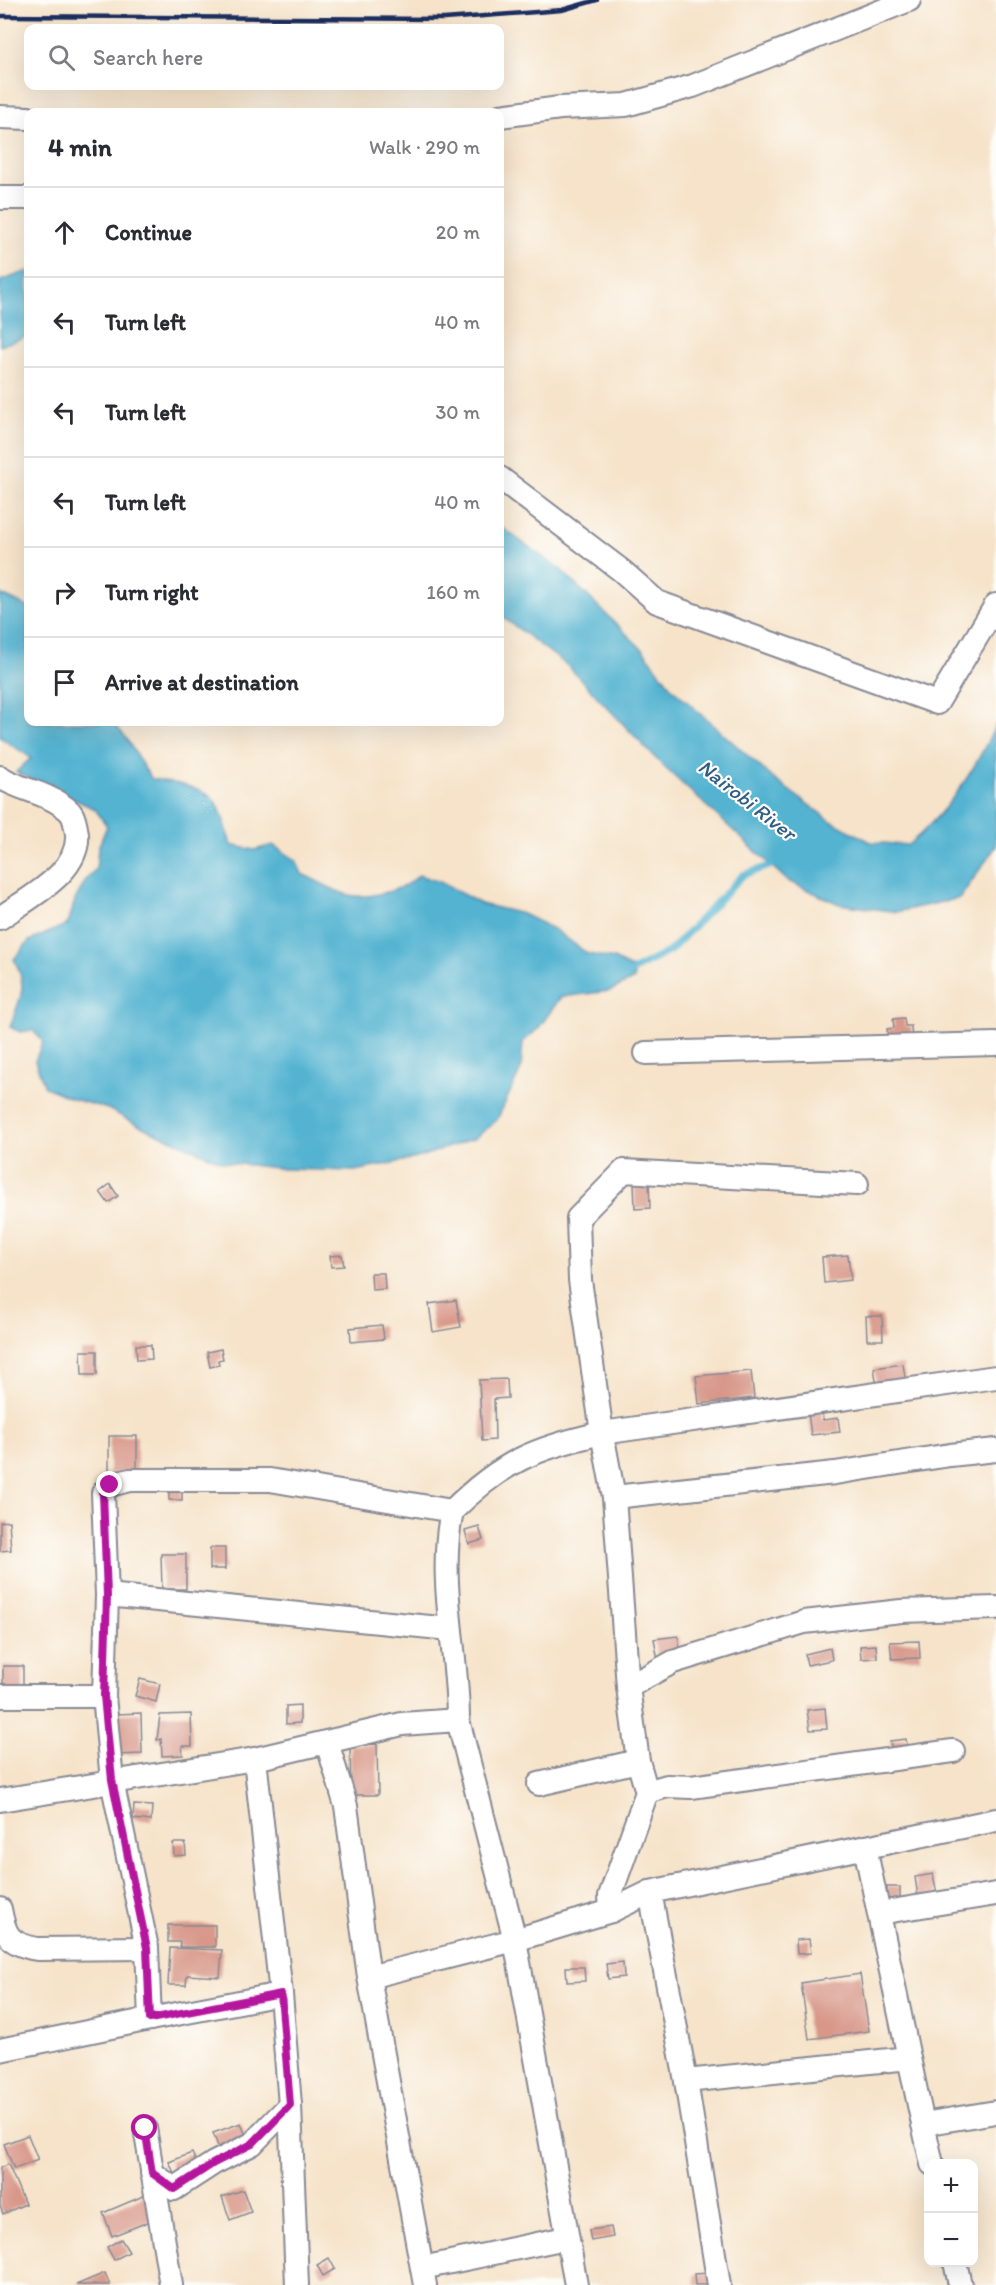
<!DOCTYPE html>
<meta charset="utf-8">
<style>
:root{--surface:#fff;--page:#f7f7f7;--text:#2b2b33;--muted:#7c7c81;--line:#e1e1e2}
body{margin:0;font-family:Itim,sans-serif;background:var(--page);color:var(--text)}
.controls{position:absolute;right:18px;bottom:18px;display:grid;overflow:hidden;border-radius:12px;box-shadow:0 6px 24px #0002}
.controls button{width:54px;height:54px;display:grid;place-items:center;padding:0;border:0;border-bottom:2px solid var(--line);background:var(--surface);color:var(--text);font:30px sans-serif}
.stop{position:absolute;width:18px;height:18px;margin:-14px;border:4px solid #b5179e;border-radius:50%;background:#fff}
.stop.end{background:#b5179e;border-color:#fff;box-shadow:0 2px 6px #0008}
.list{margin:0;padding:0;list-style:none}
h2{display:flex;justify-content:space-between;align-items:center;height:78px;margin:0;padding:0 24px;font-size:26px}
h2 small{font-size:20px;font-weight:400;color:var(--muted)}
.list li{display:grid;grid-template-columns:39px 1fr auto;gap:18px;align-items:center;box-sizing:border-box;height:90px;padding:0 24px;border-top:2px solid var(--line)}
.list b{display:block;font-size:22px;white-space:nowrap}
.list em{font-size:20px;font-style:normal;color:var(--muted)}
.icon{flex:none;width:33px;height:33px;fill:none;stroke:currentColor;stroke-width:2;stroke-linecap:round;stroke-linejoin:round}
.map{position:relative;flex:none;width:996px;height:2285px;overflow:hidden}
.search{position:absolute;background:var(--surface);box-shadow:0 6px 24px #0002;left:24px;top:24px;width:480px;height:66px;display:flex;align-items:center;gap:15px;box-sizing:border-box;padding:0 21px;border-radius:12px;color:var(--muted);font-size:22px}
.panel{position:absolute;background:var(--surface);box-shadow:0 6px 24px #0002;left:24px;top:108px;width:480px;height:618px;border-radius:12px}
.map>svg:first-child{display:block}
.water{fill:#52b3d1;stroke:#367198;stroke-width:1.5}
.lines{fill:none;stroke-linecap:round;stroke-linejoin:round}
.stream{stroke:#52b3d1;stroke-width:7}
.building{fill:#d89789}
.minor-casing{stroke:#888994;stroke-width:26}
.minor{stroke:#fff;stroke-width:22}
.rail{stroke:#1b2f5e;stroke-width:4.5}
.route{stroke:#b5179e;stroke-width:8}
.labels{text-anchor:middle;stroke-width:4.5;stroke-linejoin:round;paint-order:stroke}
.water-label{font-size:21px;font-style:italic;fill:#2e5d86;stroke:#fdfcf7}
</style>
<div class="map">
<svg width="996" height="2285" viewBox="0 0 996 2285">
<rect width="100%" height="100%" fill="#fdfcf7"/>
<filter id="ink" filterUnits="userSpaceOnUse"><feTurbulence type="fractalNoise" baseFrequency=".0167" numOctaves="2"/><feDisplacementMap in="SourceGraphic" scale="12" xChannelSelector="R" yChannelSelector="G"/><feConvolveMatrix kernelMatrix="1 2 1 2 8 2 1 2 1" color-interpolation-filters="sRGB"/></filter>
<filter id="wash" filterUnits="userSpaceOnUse"><feTurbulence type="fractalNoise" baseFrequency=".008" numOctaves="4" result="noise"/><feDisplacementMap in="SourceGraphic" scale="24" xChannelSelector="R" yChannelSelector="G"/><feGaussianBlur stdDeviation="1.35" result="paint"/><feColorMatrix in="noise" values="0 0 0 0 0 0 0 0 0 0 0 0 0 0 0 0 0 1.4 0 .05"/><feComposite in="paint" operator="in"/></filter>
<g filter="url(#wash)">
<rect width="100%" height="100%" fill="#f6e3c9"/>
<g class="water">
<path d="M28,271v65l-28,10v-65z"/>
<path d="M500,526l61,44 82,80 30,39 102,91 56,41 40,21 37,3c38,-31 68,-76 88,-121v122l-36,52 -63,14 -58,-8 -51,-23 -125,-115 -95,-100 -68,-51z"/>
<path d="M0,594l28,13v115h84c18,16 25,38 40,57 16,3 47,7 59,18 12,10 15,34 20,48l23,5 19,-5 23,15 6,14c14,6 28,15 43,20 20,7 60,-4 74,-19l21,7 41,22 42,10 32,16 33,24 26,5 20,11v9l-24,12 -49,6 -23,32 -15,13 -2,27 -24,51 -22,18 -58,20 -61,13 -72,-2 -61,-7 -83,-36 -32,-17 -38,-11 -25,-11 -10,-26 8,-20 -11,-11 -12,2 -10,-5c10,-30 19,-38 4,-68l15,-18 39,-17 7,-24 11,-20 10,-11 2,-21 9,-22 -12,-17 -79,-37 15,-14 -31,-21z"/>
</g>
<g class="lines">
<path class="stream" d="M634,970l36,-19 73,-76 35,-12"/>
</g>
<g id="blocks">
<g class="building">
<path d="M904,1018l1,8h6l1,17 -23,2 -2,-16 7,-1 -1,-9z"/>
<path d="M649,1181l1,27 -15,1 -1,-27z"/>
<path d="M110,1184l8,12 -10,7 -8,-11z"/>
<path d="M342,1255l2,11 -13,1 -1,-11z"/>
<path d="M848,1255l3,25 -27,3 -2,-26z"/>
<path d="M371,1273h13l1,16 -13,1z"/>
<path d="M456,1300l5,27 -28,5 -4,-28z"/>
<path d="M866,1316h16l1,24h-16z"/>
<path d="M382,1325l2,14 -33,3 -1,-14z"/>
<path d="M136,1345h15l1,14 -15,1z"/>
<path d="M221,1349l2,10 -5,1 1,5 -9,2 -3,-15z"/>
<path d="M81,1351h16v24h-15z"/>
<path d="M903,1364l3,19 -28,10 -4,-25z"/>
<path d="M751,1371l3,27 -55,6 -3,-28z"/>
<path d="M507,1379l1,19 -14,1 1,41 -13,1 -3,-61z"/>
<path d="M822,1411l1,9 15,-2 2,14 -29,3 -3,-22z"/>
<rect x="109" y="1436" width="28" height="37"/>
<path d="M182,1486v14h-13v-13z"/>
<path d="M9,1521l2,29 -11,1v-29z"/>
<path d="M479,1527l4,13 -14,4 -4,-13z"/>
<rect x="210" y="1548" width="15" height="21"/>
<path d="M161,1554h25v35h-24z"/>
<path d="M678,1636l3,22 -23,3 -4,-22z"/>
<path d="M919,1641l1,17 -28,1 -2,-17z"/>
<path d="M876,1645l1,13 -16,1 -1,-13z"/>
<path d="M830,1648l2,12 -25,5 -2,-11z"/>
<rect x="3" y="1666" width="20" height="26"/>
<path d="M140,1679l20,5 -4,18 -21,-6z"/>
<path d="M300,1705v18l-14,1v-18z"/>
<path d="M825,1708l2,21 -17,1 -3,-20z"/>
<path d="M141,1713l1,41 -25,1 -1,-41z"/>
<path d="M191,1714l1,32h-10l1,9 -21,1 -1,-17 -4,1 3,-25z"/>
<path d="M906,1739l2,12 -16,1 -2,-11z"/>
<path d="M377,1744l1,51h-27l-1,-50z"/>
<path d="M134,1805l18,1 -1,15 -18,-2z"/>
<path d="M173,1843h12l1,12 -12,1z"/>
<path d="M933,1874l4,20 -19,3 -3,-20z"/>
<rect x="887" y="1887" width="13" height="12"/>
<path d="M168,1925h47v22h-35v-5h-12z"/>
<path d="M809,1939l2,14 -14,1 -1,-14z"/>
<path d="M170,1948l52,2 -2,27 -33,-2 -1,10h-18z"/>
<path d="M623,1962l1,15 -16,2 -2,-15z"/>
<path d="M566,1967h18l1,14 -18,1z"/>
<path d="M860,1974l9,57 -60,8 -8,-56z"/>
<path d="M241,2123l6,16 -28,10 -6,-16z"/>
<path d="M28,2135l10,25 -24,9 -10,-25z"/>
<path d="M192,2153l7,15 -23,9 -7,-15z"/>
<path d="M8,2164l17,40 -22,10 -3,-8v-38z"/>
<path d="M243,2190l8,22 -21,8 -8,-23z"/>
<path d="M148,2194l10,24 -46,18 -9,-23z"/>
<path d="M611,2227l2,10 -22,4 -2,-11z"/>
<path d="M121,2239l8,13 -15,8 -7,-13z"/>
<path d="M329,2258l6,11 -12,7 -6,-11z"/>
<path d="M105,2273l5,12h-34z"/>
<path d="M710,2273l1,12h-16l-1,-11z"/>
</g>
</g>
</g>
<g filter="url(#ink)">
<use href="#blocks" fill-opacity="0" stroke="#888994" stroke-width="1.5"/>
<g class="lines">
<g class="minor-casing">
<g id="minor">
<path d="M500,116l60,-8 66,-3 67,-19 216,-86"/>
<path d="M0,117l28,1"/>
<path d="M0,198h28"/>
<path d="M500,478l122,93 35,31 280,101 59,-98"/>
<path d="M0,777c20,13 45,15 63,29 10,6 11,12 13,22 10,42 -48,70 -76,90"/>
<path d="M646,1053l350,-9"/>
<path d="M614,1497l221,-24 115,-18 46,-5"/>
<path d="M452,1511c-15,70 6,139 6,209"/>
<path d="M107,1595l343,34"/>
<path d="M628,1687l45,-25 131,-40 97,-11 95,-3"/>
<path d="M0,1696h104l8,85 35,167 3,71 131,-25"/>
<path d="M104,1696l3,-101 -4,-102 7,-8 20,-5h140l182,31c49,-49 83,-63 150,-78l394,-56"/>
<path d="M327,1742l19,64 23,171 56,308"/>
<path d="M255,1759l26,235 9,111 7,180"/>
<path d="M539,1784l99,-23"/>
<path d="M647,1792l20,-6 24,1 262,-36"/>
<path d="M0,1800l255,-41 147,-35 56,-4 57,220 61,345"/>
<path d="M996,1820l-346,72 36,189 223,-23 14,66 73,-12"/>
<path d="M865,1847l44,211"/>
<path d="M650,1892l-39,19 -1,-15 37,-104 -9,-31 -10,-74 -14,-190 -12,-64 -22,-153 -2,-62 46,-47 233,13"/>
<path d="M0,1909c5,27 9,35 37,40l110,-1"/>
<path d="M879,1913l117,-19"/>
<path d="M369,1977l146,-37 96,-29"/>
<path d="M0,2050l150,-31"/>
<path d="M686,2081l33,204"/>
<path d="M923,2124l9,40"/>
<path d="M145,2128l26,157"/>
<path d="M152,2173l22,16 40,-26 38,-19 38,-39"/>
<path d="M955,2262l5,23"/>
<path d="M422,2268l144,-30"/>
</g>
</g>
<use href="#minor" class="minor"/>
<path class="rail" d="M0,16l444,3 118,-9 35,-10"/>
</g>
</g>
<g class="lines" filter="url(#ink)">
<path class="route" d="M110,1485l-7,8 4,102 -3,101 8,84 35,168 3,71 131,-25 9,111 -38,39 -38,19 -40,26 -22,-16 -7,-45"/>
</g>
<g class="labels">
<g class="water-label">
<text transform="translate(747 800) rotate(38)" y="7">Nairobi River</text>
</g>
</g>
</svg>
<div class="controls">
<button>+</button>
<button>−</button>
</div>
<div class="stop" style="left:145px;top:2128px"></div>
<div class="stop end" style="left:110px;top:1485px"></div>
<div class="search"><svg class="icon" aria-label="search" viewBox="0 0 24 24"><circle cx="10" cy="10" r="6"/><path d="M15 15l6 6"/></svg>Search here</div>
<section class="panel">
<h2>4 min<small>Walk · 290 m</small></h2>
<ul class="list">
<li><svg class="icon" aria-label="ahead" viewBox="0 0 24 24"><path d="M12 20V5M6 11l6-6 6 6"/></svg><div><b>Continue</b></div><em>20 m</em></li>
<li><svg class="icon" aria-label="left" viewBox="0 0 24 24"><path d="M17 20v-9H6M10 6l-5 5 5 5"/></svg><div><b>Turn left</b></div><em>40 m</em></li>
<li><svg class="icon" aria-label="left" viewBox="0 0 24 24"><path d="M17 20v-9H6M10 6l-5 5 5 5"/></svg><div><b>Turn left</b></div><em>30 m</em></li>
<li><svg class="icon" aria-label="left" viewBox="0 0 24 24"><path d="M17 20v-9H6M10 6l-5 5 5 5"/></svg><div><b>Turn left</b></div><em>40 m</em></li>
<li><svg class="icon" aria-label="right" viewBox="0 0 24 24"><path d="M7 20v-9h11M14 6l5 5-5 5"/></svg><div><b>Turn right</b></div><em>160 m</em></li>
<li><svg class="icon" aria-label="arrive" viewBox="0 0 24 24"><path d="M6 21V4h12l-3 4 3 4H6"/></svg><div><b>Arrive at destination</b></div></li>
</ul>
</section>
</div>
